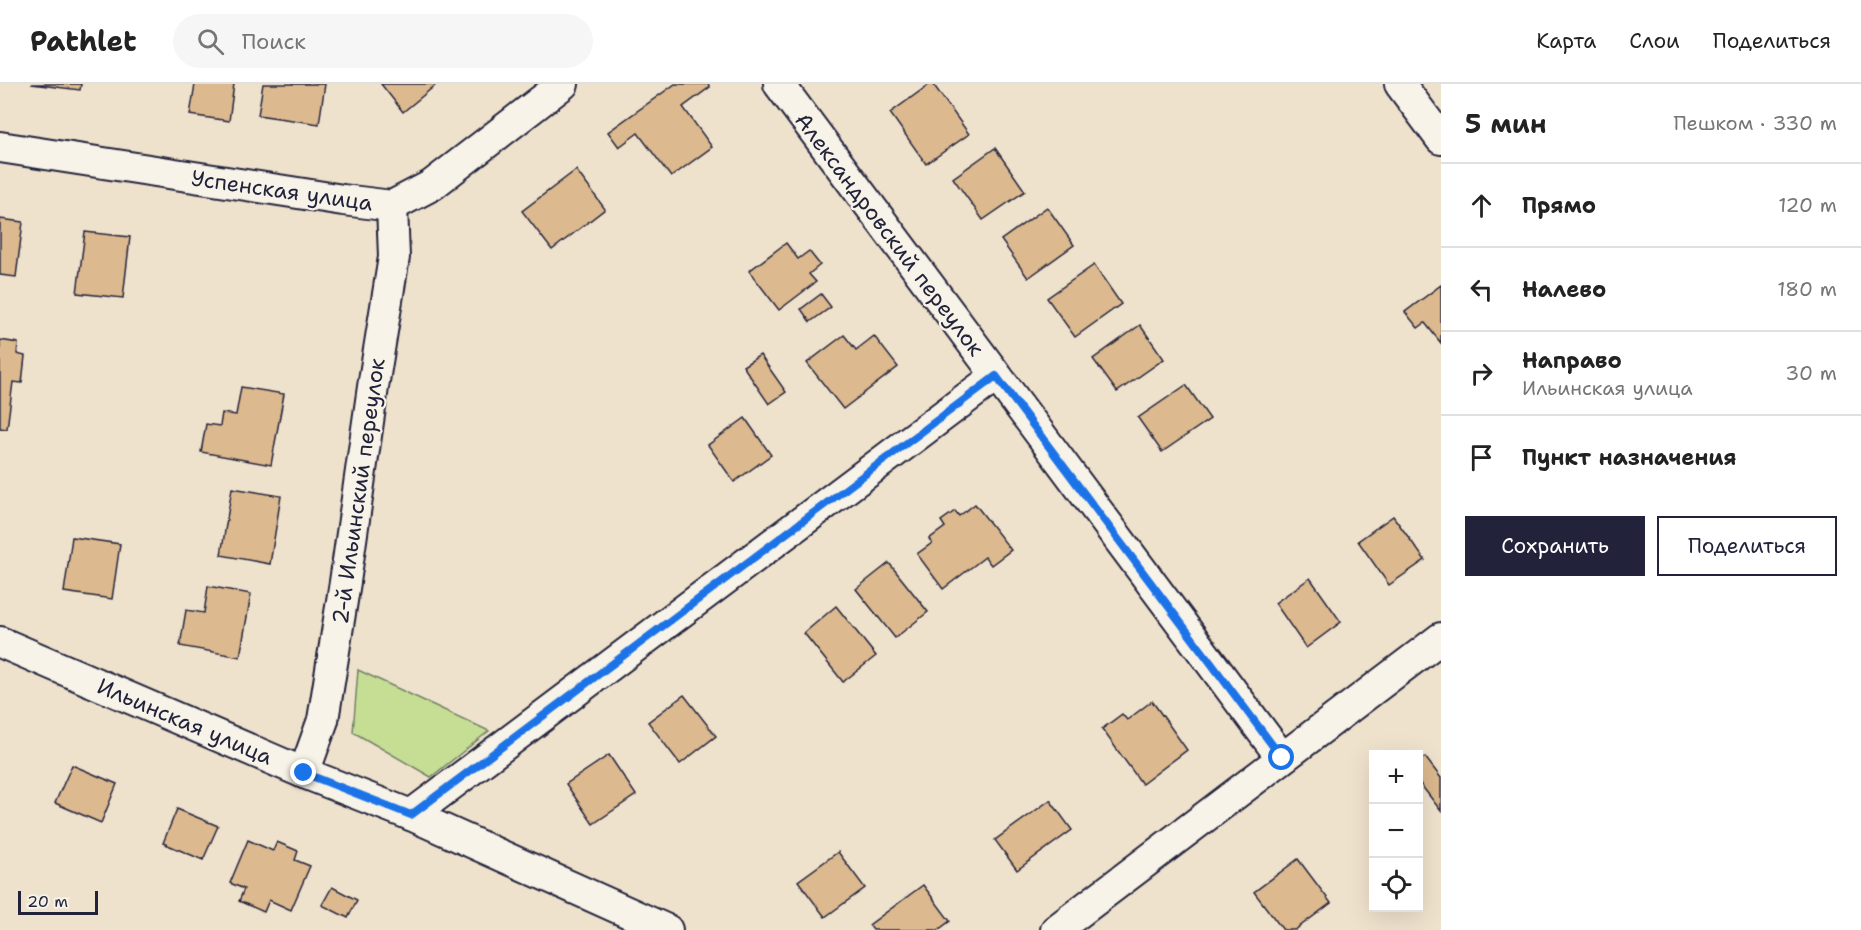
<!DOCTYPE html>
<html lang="ru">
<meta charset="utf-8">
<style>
:root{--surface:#fff;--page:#f6f6f6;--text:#222;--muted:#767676;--line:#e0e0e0;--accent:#22223b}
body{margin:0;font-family:"Shantell Sans",sans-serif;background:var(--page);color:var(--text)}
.controls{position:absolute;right:18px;bottom:18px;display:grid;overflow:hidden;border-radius:0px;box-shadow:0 6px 24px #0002}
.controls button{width:54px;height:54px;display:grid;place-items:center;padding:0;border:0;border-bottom:2px solid var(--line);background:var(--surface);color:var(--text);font:30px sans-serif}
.scale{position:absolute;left:18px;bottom:15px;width:80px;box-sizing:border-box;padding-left:6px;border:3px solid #22223b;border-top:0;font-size:16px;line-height:21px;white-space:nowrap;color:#22223b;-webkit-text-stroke:4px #f7f3e8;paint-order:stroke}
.stop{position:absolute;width:18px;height:18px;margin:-14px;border:4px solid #1a73e8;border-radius:50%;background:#fff}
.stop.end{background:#1a73e8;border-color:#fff;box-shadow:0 2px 6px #0008}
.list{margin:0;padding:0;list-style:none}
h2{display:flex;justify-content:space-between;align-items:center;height:78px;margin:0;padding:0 24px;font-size:26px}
h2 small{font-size:20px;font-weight:400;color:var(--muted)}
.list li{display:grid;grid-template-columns:39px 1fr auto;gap:18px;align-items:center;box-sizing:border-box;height:84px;padding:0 24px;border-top:2px solid var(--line)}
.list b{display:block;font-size:22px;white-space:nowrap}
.list p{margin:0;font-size:20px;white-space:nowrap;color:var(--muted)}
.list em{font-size:20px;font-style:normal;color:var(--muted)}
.actions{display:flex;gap:12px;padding:18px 24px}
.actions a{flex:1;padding:14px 0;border:2px solid var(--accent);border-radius:0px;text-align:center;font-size:21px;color:var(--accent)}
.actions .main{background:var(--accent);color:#fff}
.icon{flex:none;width:33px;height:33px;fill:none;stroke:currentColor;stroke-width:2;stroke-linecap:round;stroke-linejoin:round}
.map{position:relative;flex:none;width:1441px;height:846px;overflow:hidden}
header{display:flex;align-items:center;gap:36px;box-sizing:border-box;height:84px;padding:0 30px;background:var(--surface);border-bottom:2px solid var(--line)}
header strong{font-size:28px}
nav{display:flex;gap:33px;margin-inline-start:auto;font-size:21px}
.search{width:420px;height:54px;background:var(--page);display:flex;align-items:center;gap:15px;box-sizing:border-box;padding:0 21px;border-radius:33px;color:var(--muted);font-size:22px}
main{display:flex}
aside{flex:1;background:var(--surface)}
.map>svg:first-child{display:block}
.green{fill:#c5de94;stroke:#748068;stroke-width:1.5}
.building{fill:#dcb98e;stroke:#22223b;stroke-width:1.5}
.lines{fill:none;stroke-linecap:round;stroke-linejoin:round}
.minor-casing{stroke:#22223b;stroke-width:34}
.minor{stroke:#f7f3e8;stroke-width:30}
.route{stroke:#1a73e8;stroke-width:8}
.labels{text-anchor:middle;stroke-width:4.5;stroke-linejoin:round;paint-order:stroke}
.street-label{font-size:22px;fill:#22223b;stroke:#f7f3e8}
</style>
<header>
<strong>Pathlet</strong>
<div class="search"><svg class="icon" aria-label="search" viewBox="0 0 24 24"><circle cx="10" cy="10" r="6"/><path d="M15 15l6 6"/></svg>Поиск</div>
<nav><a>Карта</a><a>Слои</a><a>Поделиться</a></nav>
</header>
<main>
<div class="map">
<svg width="1441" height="846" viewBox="0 0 1441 846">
<rect width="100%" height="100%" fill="#efe2cd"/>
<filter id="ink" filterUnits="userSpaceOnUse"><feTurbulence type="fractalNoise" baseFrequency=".0167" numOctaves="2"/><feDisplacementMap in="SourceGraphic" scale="12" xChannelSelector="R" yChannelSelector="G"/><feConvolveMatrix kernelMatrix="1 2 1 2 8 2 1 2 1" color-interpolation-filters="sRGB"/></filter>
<g filter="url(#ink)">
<path class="green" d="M358,586l131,61 -58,46 -78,-45z"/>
<g class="building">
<path d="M31,0h50l-1,6z"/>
<path d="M195,0h39l-5,37 -39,-6z"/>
<path d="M263,0h62l-6,40 -61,-9z"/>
<path d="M381,0h56l-34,28z"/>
<path d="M675,0h33l2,3 -27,20 29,40 -41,30 -33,-44 -19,14 -11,-15z"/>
<path d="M930,0h3l36,50 -43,30 -36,-51z"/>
<path d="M995,64l30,43 -42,29 -30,-42z"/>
<path d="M576,86l29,39 -53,41 -30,-39z"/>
<path d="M1047,123l27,38 -46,33 -27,-38z"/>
<path d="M0,135l23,3 -7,55 -16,-2z"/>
<path d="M85,148l45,5 -7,61 -46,-5z"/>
<path d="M786,159l12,16 11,-8 11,14 -11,9 7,8 -37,28 -30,-39z"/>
<path d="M1094,181l27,39 -46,33 -28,-39z"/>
<path d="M1441,201v58l-16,-20 -7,5 -13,-16z"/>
<path d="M821,210l10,13 -21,15 -9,-13z"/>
<path d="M1140,241l24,34 -47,33 -24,-33z"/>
<path d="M844,251l12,15 18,-14 24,31 -55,42 -36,-46z"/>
<path d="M0,256l18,3 -1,11 8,2 -3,27 -9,-1 -6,47 -7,-1z"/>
<path d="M760,271l26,37 -17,12 -26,-38z"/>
<path d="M1186,301l24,34 -48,33 -24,-34z"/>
<path d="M241,303l43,7 -13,71 -70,-13 5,-28 14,2 2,-13 14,2z"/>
<path d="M745,334l26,37 -37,27 -26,-37z"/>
<path d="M232,404l49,8 -11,68 -49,-9z"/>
<path d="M975,420l36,46 -20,15 -6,-8 -42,32 -26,-35 15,-11 -3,-4 16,-12 -4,-6 14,-10 4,5z"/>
<path d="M1393,432l32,44 -36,25 -31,-44z"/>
<path d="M72,453l48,7 -8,55 -48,-7z"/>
<path d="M889,479l39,49 -33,26 -39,-49z"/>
<path d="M1310,494l31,44 -35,26 -31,-45z"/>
<path d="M208,502l43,8 -11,63 -60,-11 6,-36 18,3z"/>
<path d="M836,522l40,50 -33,26 -39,-49z"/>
<path d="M684,611l32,41 -36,28 -32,-42z"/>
<path d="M1152,617l35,49 -45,34 -40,-55 20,-15 5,6z"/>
<path d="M609,671l27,40 -43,29 -27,-40z"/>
<path d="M1425,673l16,21v33l-23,-30v-20z"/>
<path d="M72,681l45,19 -16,39 -46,-20z"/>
<path d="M1050,716l22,30 -55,40 -22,-30z"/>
<path d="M177,725l41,17 -15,34 -40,-17z"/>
<path d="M248,756l25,11 4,-9 21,9 -3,9 15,6 -19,44 -22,-10 -5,12 -25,-11 5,-12 -14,-6z"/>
<path d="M838,768l27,36 -40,29 -27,-36z"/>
<path d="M1298,775l33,44 -36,27h-12l-29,-38z"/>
<path d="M923,801l27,36 -12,9h-65l-4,-5z"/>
<path d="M332,803l25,13 -9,18 -26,-13z"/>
</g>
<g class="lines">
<g class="minor-casing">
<g id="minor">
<path d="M779,0l503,674"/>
<path d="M1400,0l41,55"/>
<path d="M0,63l343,53 49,6 40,-21 131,-101"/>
<path d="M0,558l304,131 107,42 256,115"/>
<path d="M304,689l19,-53 22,-138 28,-195 21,-130 -2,-51"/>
<path d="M411,731l585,-439"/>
<path d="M1056,846l385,-292"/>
</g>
</g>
<use href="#minor" class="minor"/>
</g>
</g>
<g class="lines" filter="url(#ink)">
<path class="route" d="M304,689l107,42 585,-439 286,382"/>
</g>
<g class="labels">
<g class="street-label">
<text transform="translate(282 106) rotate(8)" y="8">Успенская улица</text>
<text transform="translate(890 150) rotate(53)" y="8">Александровский переулок</text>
<text transform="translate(358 407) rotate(-82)" y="8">2-й Ильинский переулок</text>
<text transform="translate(185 637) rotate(23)" y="8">Ильинская улица</text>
</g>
</g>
</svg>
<div class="controls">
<button>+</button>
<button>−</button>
<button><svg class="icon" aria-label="locate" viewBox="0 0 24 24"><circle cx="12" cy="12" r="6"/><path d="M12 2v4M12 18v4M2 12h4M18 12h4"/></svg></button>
</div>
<div class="scale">20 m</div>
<div class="stop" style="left:1282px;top:674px"></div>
<div class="stop end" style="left:304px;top:689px"></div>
</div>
<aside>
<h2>5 мин<small>Пешком · 330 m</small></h2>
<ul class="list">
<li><svg class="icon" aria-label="ahead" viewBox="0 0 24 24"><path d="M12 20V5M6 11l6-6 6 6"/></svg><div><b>Прямо</b></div><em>120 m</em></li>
<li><svg class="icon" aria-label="left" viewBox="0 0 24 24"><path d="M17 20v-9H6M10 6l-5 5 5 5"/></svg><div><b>Налево</b></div><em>180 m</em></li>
<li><svg class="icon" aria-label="right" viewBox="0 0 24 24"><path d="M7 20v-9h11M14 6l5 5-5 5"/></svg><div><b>Направо</b><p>Ильинская улица</p></div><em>30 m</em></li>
<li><svg class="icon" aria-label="arrive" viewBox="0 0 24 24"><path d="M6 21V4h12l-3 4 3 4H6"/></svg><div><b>Пункт назначения</b></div></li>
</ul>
<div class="actions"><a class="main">Сохранить</a><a>Поделиться</a></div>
</aside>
</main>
